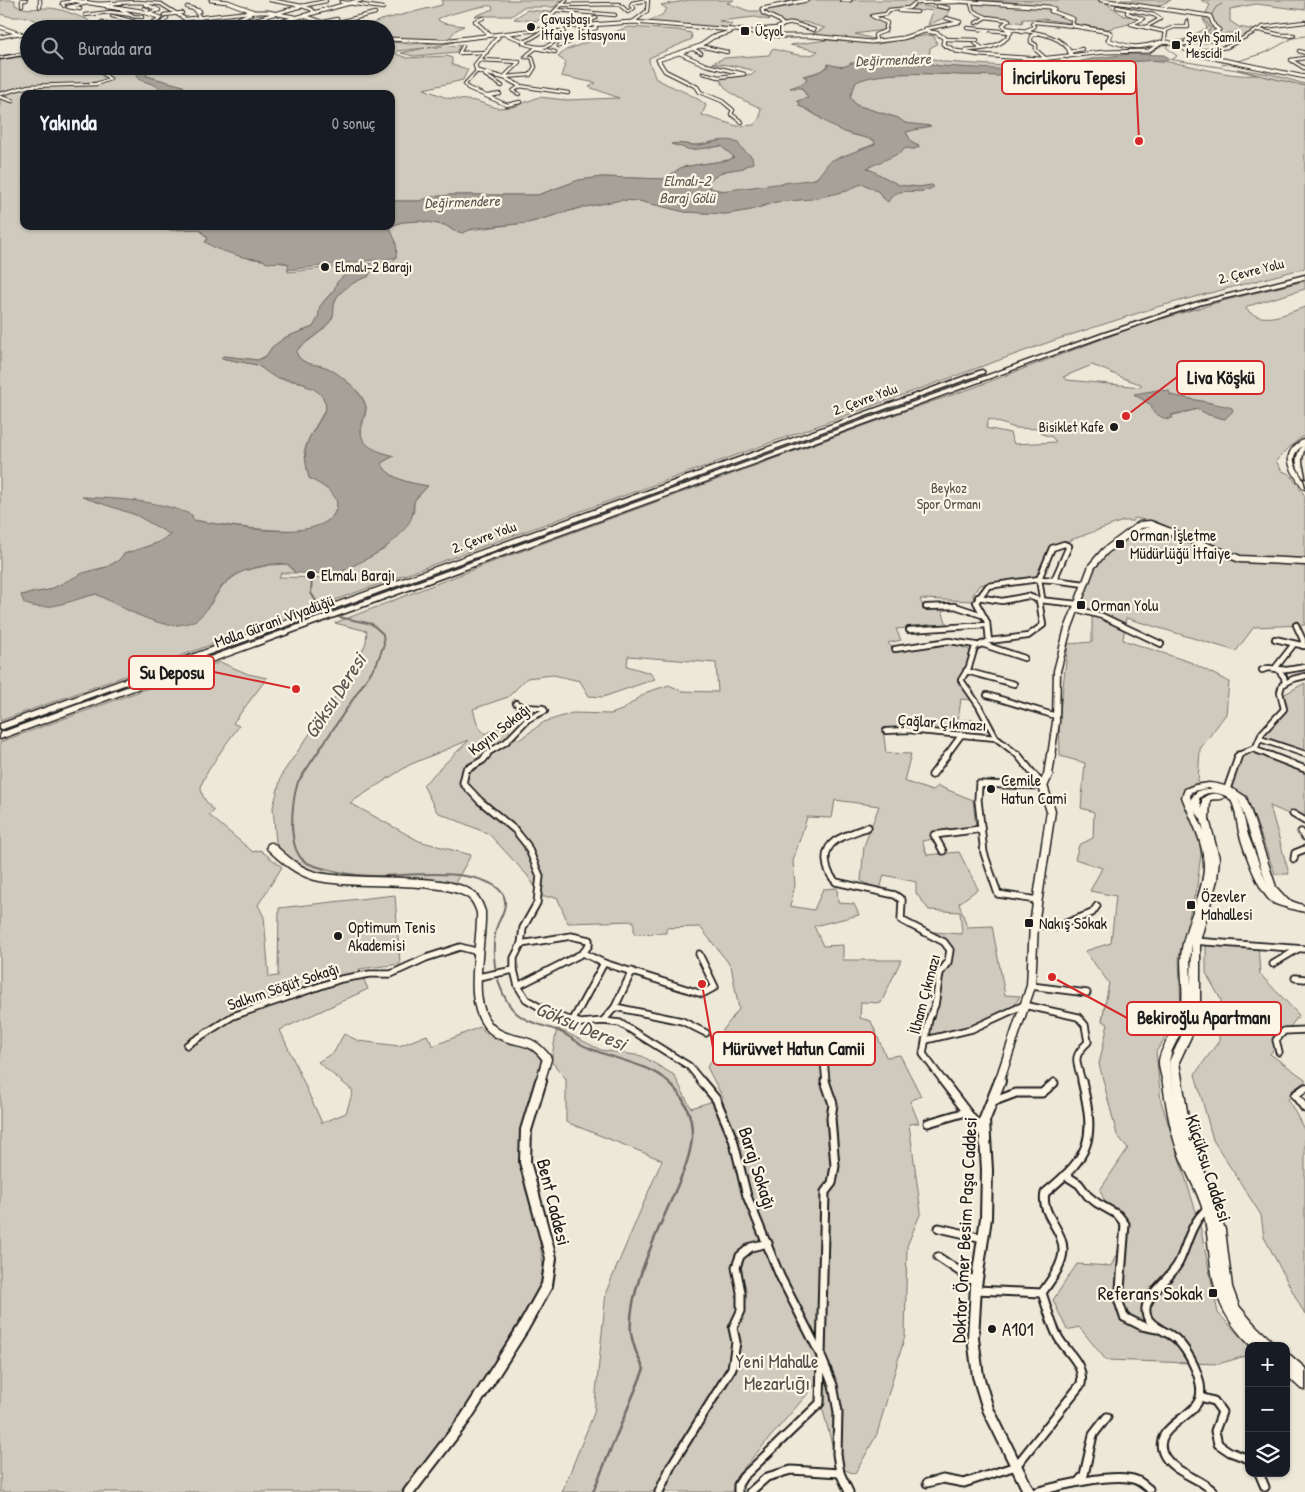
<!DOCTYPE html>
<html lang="tr">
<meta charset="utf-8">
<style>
:root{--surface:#171b24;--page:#242831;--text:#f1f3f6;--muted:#9ea1a6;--line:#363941}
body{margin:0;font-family:"Patrick Hand",sans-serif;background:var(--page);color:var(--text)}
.controls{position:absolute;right:15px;bottom:15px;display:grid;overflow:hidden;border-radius:10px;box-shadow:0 1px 4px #0004}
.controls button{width:45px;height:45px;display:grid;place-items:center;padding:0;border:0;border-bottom:1px solid var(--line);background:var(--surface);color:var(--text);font:25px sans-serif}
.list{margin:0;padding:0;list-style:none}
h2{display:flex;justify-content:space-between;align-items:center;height:65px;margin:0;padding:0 20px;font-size:21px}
h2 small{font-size:16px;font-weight:400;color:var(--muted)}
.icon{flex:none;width:28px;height:28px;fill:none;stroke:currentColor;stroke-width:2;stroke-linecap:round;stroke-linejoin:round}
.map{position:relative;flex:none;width:1305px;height:1492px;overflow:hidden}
.search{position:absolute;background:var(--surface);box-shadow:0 1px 4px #0004;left:20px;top:20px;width:375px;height:55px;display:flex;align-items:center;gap:12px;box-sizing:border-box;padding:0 18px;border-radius:28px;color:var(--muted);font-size:19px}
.panel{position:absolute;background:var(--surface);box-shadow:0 1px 4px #0004;left:20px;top:90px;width:375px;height:140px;border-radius:10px}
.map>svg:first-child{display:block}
.green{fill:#cfcabd;stroke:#76736c;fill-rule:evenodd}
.water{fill:#a7a299;stroke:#6f6c67}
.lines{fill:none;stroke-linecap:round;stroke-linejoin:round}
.stream-far2{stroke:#6f6c67;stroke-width:1}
.stream-far1{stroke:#6f6c67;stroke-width:2}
.stream{stroke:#6f6c67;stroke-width:2.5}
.street-far3-casing{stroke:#1c1c1c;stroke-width:4.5}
.street-far2-casing{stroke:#1c1c1c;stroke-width:8}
.street-far1-casing{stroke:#1c1c1c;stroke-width:9}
.street-casing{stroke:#1c1c1c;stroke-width:11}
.secondary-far3-casing{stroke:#1c1c1c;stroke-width:5}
.secondary-far2-casing{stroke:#1c1c1c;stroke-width:9}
.secondary-far1-casing{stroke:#1c1c1c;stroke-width:11}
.secondary-casing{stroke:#1c1c1c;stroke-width:14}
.primary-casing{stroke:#1c1c1c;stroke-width:3}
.highway-casing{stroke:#1c1c1c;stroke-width:3}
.street-far3{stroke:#fcf5e5;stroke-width:2.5}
.street-far2{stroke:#fcf5e5;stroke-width:4.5}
.street-far1{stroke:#fcf5e5;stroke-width:5.5}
.street{stroke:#fcf5e5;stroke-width:7}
.secondary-far3{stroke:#fcf5e5;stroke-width:3}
.secondary-far2{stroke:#fcf5e5;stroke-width:6}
.secondary-far1{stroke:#fcf5e5;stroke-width:8}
.secondary{stroke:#fcf5e5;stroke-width:10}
.primary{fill:#fcf5e5;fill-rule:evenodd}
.highway{fill:#fcf5e5;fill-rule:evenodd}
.poi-dot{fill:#1c1c1c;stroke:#fcf5e5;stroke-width:2}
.labels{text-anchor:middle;stroke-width:4.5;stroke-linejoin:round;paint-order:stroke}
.far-poi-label{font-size:14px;fill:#1c1c1c;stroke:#fcf5e5;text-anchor:start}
.far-street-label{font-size:14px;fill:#1c1c1c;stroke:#fcf5e5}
.far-park-label{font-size:14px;fill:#52504c;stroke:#fcf5e5}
.far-water-label{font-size:15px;font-style:italic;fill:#5b5854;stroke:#fcf5e5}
.poi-label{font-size:16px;fill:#1c1c1c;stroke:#fcf5e5;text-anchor:start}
.street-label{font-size:16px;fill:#1c1c1c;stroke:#fcf5e5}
.near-street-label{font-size:19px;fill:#1c1c1c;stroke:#fcf5e5}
.near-poi-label{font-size:19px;fill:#1c1c1c;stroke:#fcf5e5;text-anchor:end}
.near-park-label{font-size:19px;fill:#52504c;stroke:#fcf5e5}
.near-water-label{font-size:21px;font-style:italic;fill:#5b5854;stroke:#fcf5e5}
.leader{fill:none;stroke:#d62828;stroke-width:2}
.callout-dot{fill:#d62828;stroke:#fcf5e5;stroke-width:2}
.callout{fill:#fcf5e5;stroke:#d62828;stroke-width:2}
.callout-label{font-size:18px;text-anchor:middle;font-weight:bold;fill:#1c1c1c}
</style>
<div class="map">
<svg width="1305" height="1492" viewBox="0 0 1305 1492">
<rect width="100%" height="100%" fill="#eee8d9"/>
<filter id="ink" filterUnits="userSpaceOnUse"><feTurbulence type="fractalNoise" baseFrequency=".02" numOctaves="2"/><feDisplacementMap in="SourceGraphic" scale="10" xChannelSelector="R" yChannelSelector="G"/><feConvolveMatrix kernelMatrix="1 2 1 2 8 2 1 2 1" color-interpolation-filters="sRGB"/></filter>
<g filter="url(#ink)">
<g class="green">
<path d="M0,0h15v5c11,6 20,3 32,3 15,0 26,7 40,11l2,2 -2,5 3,3h-36l-27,-12h-15l-12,-3z"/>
<path d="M442,0h120l-8,7h-31l-11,9h-37l18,-7 -1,-3c-6,-2 -45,9 -53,12l-1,2 5,3 21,3 -8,4 -6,7 2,2 -12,2 -54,-3v-9h-28l23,-9 61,-15z"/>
<path d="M690,0h44l-7,3 22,8h13l30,-5 13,-5 -17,1 -5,-2h388l-20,9 -45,-6 18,13 16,1 2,4 -34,8 -65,-10h-20l-1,4c-17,-4 -42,-3 -53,-19l-49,-2 3,4 26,4 -1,6 -20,9 5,-14 -8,-1 -10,2 -25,-2 -4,4 -13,2 13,6 -3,8 -28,4 19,5 -2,2 -61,-6 14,-7 -21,-6 -18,1 -16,-5 -1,2 -14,-3 -36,4 13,3 -4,4 -82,-6 16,-7 5,-6 -6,-4z"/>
<path d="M1201,0h104v10l-49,-6 -26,5v12l9,6 16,3 -13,8 -7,-2 4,-3h-13l-12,9 -24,3 -7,-5 24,-12 -4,-9 7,-14z"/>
<path d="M527,10l23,2 -13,9 -23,-2z"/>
<path d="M628,27l50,3 13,3 1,6 -43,19c0,8 5,12 6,20 16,10 36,14 51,27l-4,10 35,11 17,-1 6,-8 1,-9c-15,-7 -35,-13 -41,-29l33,-5 3,-3 -21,-5 -23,-3 13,-5 44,-3 3,-6c13,2 36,12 46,2l-28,-6 37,-5 50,4 51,-9 6,1 3,8 -7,4 -1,10 17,4 59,4 7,5 -73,-5 -25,-6 -21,3h-42c-6,6 -15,3 -23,2l-4,5 -20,6 3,2 -5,10 6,10 -8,4 -1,4c11,4 24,15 34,20 13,8 27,10 41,14l1,4 -31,12 -26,21 -6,3 -85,11 -14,-2 -4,-3v-6l16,-9 18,-3 9,-6c-3,-13 -24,-23 -36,-21 -6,1 -13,4 -20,4 -7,0 -16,-3 -24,-1l37,4 12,-2 13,11 -5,3 -47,7 -18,12 -62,-2 -23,3 -41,15h-88l-19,2 -12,4h-28v-107h-203l-5,-8 -37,-10 3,-6 9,-4h228v-25l23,3 45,-2 -26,6 32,-3 -4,7 -42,4 -13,-3 24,-5 -28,3 -1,3 11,4 40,-2 5,2v7l16,4 -5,11 -39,9 23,9 29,3 21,7 16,-1 26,-10 27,3 53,-2 -30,-11 7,-4 -35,-7 5,-14 -8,-5 8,-7z"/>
<path d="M17,56l12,3v7h13l-2,6 52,-1 10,-5h31l5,6v7l17,6 6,4 -2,2 7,3h-142v132h156l-14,2 5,2 28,-1 9,10 -2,2 42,17 41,6 -1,8 74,-8 -1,3 -11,5 -27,30 -5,16 -5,9 -27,10 -14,10 -6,9 -8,4 -34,-4 -3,2 36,7 24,14 24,4 1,3c10,2 20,11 20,22l-17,30 -5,13 5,27c10,6 33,16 27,31 -3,10 -13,17 -22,19 -12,4 -26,2 -38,2 -65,-3 -128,-20 -191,-33l51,18 35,19 -14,9 -33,11 -5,6 -12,7 -14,3 -44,20 -28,5 55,4 20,-5 42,21 39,10 33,-20 13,-20 19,-14 28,-6 17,-1 8,9h-14l-2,4 62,1 3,-8 41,-21 29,-37v-11l14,-15c-18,-3 -38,-6 -47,-23l13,-7c-9,-3 -18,-3 -26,-9 -16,-13 2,-30 -3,-44 -3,-9 -13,-18 -20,-23 -6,-4 -13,-11 -20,-13 -12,-3 -23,-2 -29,-15l3,-4c10,-8 22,-15 30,-25 5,-6 4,-11 5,-18 2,-14 22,-25 34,-28l7,-14 19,-3c5,-10 1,-21 -5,-33l13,-5 18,-1 25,4 9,6 16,-1 62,-8 48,-14 41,-8 18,1 46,11 41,2 25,-4 25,-8 32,-3 39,-8 11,-6 6,-1 15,8 5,7 15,-8h24l9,-6 -13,2 -20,-2 -32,-17 39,-20 8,1 5,-3 -7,-3 -6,-11 21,-6 -22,-3 -7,-5 -42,-13 -6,-8 6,-15c24,-12 77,-8 106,-7 38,1 76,1 114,4l-1,-2c29,-9 56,-19 87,-16 30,3 65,17 95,14l-20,-6 34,5 34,10v184l-148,39 -102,33 -1055,381v-662z"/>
<path d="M1305,281v8l-57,17 -2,3c16,17 41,4 59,-2v128c-11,7 -20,17 -29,26l6,10 8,3 15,22v63l-68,-3 -81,-34 -22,-4 -1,3h-10l-74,27 -12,29 -58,8 -6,10 1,6 -54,-2 3,8h18l6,18 -51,4 5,11 -13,3 6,7 55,-8 21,8 -1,13 -10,18 12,19 -10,-1 -3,21h25l9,15 -82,-7 -27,1 3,24 25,1 -7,27 28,10 6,-5 35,14 3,27 -45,6 3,6 -12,2 5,14 32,-3 19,37 -19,14 8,24 25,-1 13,69 15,1c-12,29 -70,37 -97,43l16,-66 9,-14 -2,-15 -27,-13 43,3 -2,-22 -31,-2 -13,-17v-11l-32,-7 -4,15 -19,-9 3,-35 15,-40 -44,-6 -3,18 -25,-1 -14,44 2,24 -5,21 24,4 9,-21 14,-1 1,15 16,1 5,11 -45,11 9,20 20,-1v15h58l-20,43 -20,-1 -1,16 11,3 15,36 14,-2 21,41 -11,5 9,22 -10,1 12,88 -14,34 -2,90 -28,98 -22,40 -17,-7 -22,-83 -80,93 -4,15h-170l32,-79 12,-121 56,-132 -96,-38v-43l-15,-18 6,-33 44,22 41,6 32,19 17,33 32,-10 -16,-31 18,-25 -8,-4 22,-29 -8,-43 -31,-39 -34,1v5l-32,1v-13l-66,2 -11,-26h-15l-15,-22 -38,-41 -52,-22 -14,-27 46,-45 -60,25 -59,38 69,38 52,14 -16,28 -56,-1 -53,-5 -55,-11 -15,-23 -3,-36 9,-33 74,-107 10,-25 1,-11 -32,-8 173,-67 394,-144 73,-25 159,-60 92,-27zM1092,365c17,6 33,15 49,19v3l-74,-7 -4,-3zM1158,390l11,1 1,4 41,8 14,16 -16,-4 -11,-6 -28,7 -1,4 -4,-1 -14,-12 1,-2 -17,-10zM989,419l26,9 23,1 4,5 10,3 4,5 -42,2 -4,-11 -24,-5zM628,656l88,7 2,29 -36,-1 -13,-6 -22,7 -25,18 -11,4 -39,-1 -28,9 -25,18 -16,-14 -18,8 -7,-8 -5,-17 35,-12 19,-19 26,-3 27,6 9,15 14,1 52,-18 -5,-6 -23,-7z"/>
<path d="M1157,532l18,3 49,23 14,4 67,3v60l-51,2 -18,24 -110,-33 -3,22 67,22 39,20 -3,32 -26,35 -2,34 -13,5 -3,8 16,36 3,22 -4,31 -18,71 2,56 -25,40 5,49 38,120 19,92 31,33v9l-31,9 -112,-4 -27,-33 -12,3 -14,-30 24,-36 34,2 7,-15 5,-26 -13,-12 -10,-23 28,-42 -11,-13 -18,-71 9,-40 -6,-3 7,-38 -24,-32 26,-8 5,-47 -26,-5 12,-23 -27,-9 4,-14 14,-7 1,-26 -13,-4 4,-45 -25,-7 -1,-36 9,-76 24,-2v-32l-15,-4 19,-43 20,-18 19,-11z"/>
<path d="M220,662l28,12 19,4 -34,45 6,3c-9,13 -36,48 -38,61 0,10 7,17 13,24l-5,4 44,37 7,-2 22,17 -24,38 6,12 5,60 9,-1 1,-68 116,-13 5,69 -41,5 9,20 -88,41 42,93 24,-10 7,-22 -35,-29 16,-10 10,-18 15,7 40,5 28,-11 6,11 47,-19c14,20 29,10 46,19 7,3 11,7 15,13l-8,38 -11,33 3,57 13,44 5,33 -3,23 -80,131 -59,74h-401v-750z"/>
<path d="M1305,683v70l-45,-16 27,-33 -4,-9z"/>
<path d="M1254,750l51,19v52l-35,-15 19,68h-14l-23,-63 -8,-14 -16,-13 8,-33z"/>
<path d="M1206,943l52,1 2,30 39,41 -29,39 35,25v5l-17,15 17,32v184l-41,-78 -3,-22 -48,-75 -18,-66 24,-33 2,-41 -15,-27z"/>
</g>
<g class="water">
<path d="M1130,54l34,1 5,3 -1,2 -31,1 -33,5 -28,10 1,3c-38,-3 -77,-3 -115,-4 -28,-1 -82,-5 -106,7l-6,15 6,8 42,13 7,5 26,3 -25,6 6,11 8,4 -6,2 -8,-1 -6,5 -33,15 32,17 20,2 13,-2 2,2c-4,2 -8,4 -12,4 -14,2 -26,-4 -34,11l-4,-3 -5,-7 -15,-8 -6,1 -11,6 -35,8 -36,3 -25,8 -25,4 -41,-2 -46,-11 -18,-1 -41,8 -52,15 -54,5 -11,5 -9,-2 -9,-6 -25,-4 -18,1 -11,4v-25h28l12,-4 19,-2h88l41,-15 23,-3 62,2 18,-12 47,-7 5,-3 -13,-11 -30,4 -20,-6c9,-2 19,2 28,1 13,-1 26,-9 39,-2l3,5 11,9 1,6 -8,3 -1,2 -19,3 -16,9 1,8 10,3 96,-12 14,-18 45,-17 -1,-4c-14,-4 -29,-6 -42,-14 -8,-5 -24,-18 -33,-20l1,-3 -3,-2 11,-3 -6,-10h-12l14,-5 3,-5 -4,-2 11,-2 14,-7v-3c8,2 17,5 23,-1h42l21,-3 26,6 94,5 62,-13z"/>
<path d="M133,66h25l-9,4 -3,6 37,10 5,8h-22l-8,-3 2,-2 -5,-4 -17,-6 1,-1 -3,-1 2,-5z"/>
<path d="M180,226h211l-2,1c6,12 9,17 7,31h-3l-106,12 2,-6 -7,-2 -16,1 -2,-3 -22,-3 -25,-8 -12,-7 3,-4 -9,-9 -28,1 -5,-2z"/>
<path d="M375,263l-7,14c-12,3 -32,14 -34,28 -1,6 1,9 -3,15 -8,11 -21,19 -32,28l-3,4c6,14 17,11 29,15 14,5 37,26 41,40 0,6 -3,10 -4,16 -6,23 15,28 32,33l-13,7c9,17 29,20 47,23 -4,4 -10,9 -13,14 -3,5 -1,13 -4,19 -14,26 -41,39 -67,51l-2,4 -47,-1 -5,-8c-9,-3 -18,-1 -27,1 -16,3 -29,7 -41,20 -16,18 -14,36 -44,39 -23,2 -62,-21 -82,-31 -22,5 -51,20 -72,9l-3,-8 28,-5 34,-17 24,-6 12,-7 5,-6 33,-11 14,-8 -35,-20 -54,-18c38,2 75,3 110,18l1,5c30,5 129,26 143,-10 6,-16 -17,-26 -27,-32 -10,-39 3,-39 17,-70 0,-11 -10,-20 -20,-22l-1,-3 -31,-6 -17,-12 -36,-7 2,-2 35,4 8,-4 6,-9 14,-10 27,-10 5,-9 2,-12 14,-16 3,-8 9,-8 15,-7 1,-3z"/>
<path d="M1158,390l11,1 1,4 56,11 6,2 1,3 -8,8 -16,-4 -11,-6 -27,6 2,3 -8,1 -12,-7 -2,-7 -17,-11z"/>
</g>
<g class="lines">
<g class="stream-far2">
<path d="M1211,16l5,-9 6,-3"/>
<path d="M1171,42c15,-3 27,-3 40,-13l-6,-9 3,-4"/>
<path d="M1169,43l-3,4 11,9 -4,3"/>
<path d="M1168,59l69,11 68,16"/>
<path d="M1235,62l32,-10 26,-14 12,-2"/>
<path d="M1222,65l10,-2"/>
</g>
<g class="stream-far1">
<path d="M312,577l-1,16 10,16"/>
<path d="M334,616l38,8 11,10 1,10 -7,19 -79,119c-5,15 -6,30 -6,45 1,11 2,24 10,32 5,6 14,7 20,9 17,5 36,8 53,8 34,0 90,-9 120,10 4,3 10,9 10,15 1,9 -5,17 -8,25 -7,24 -2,56 11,77 12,19 28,20 48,27 12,4 21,14 33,18 26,12 58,15 80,34"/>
</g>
<path class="stream" d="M593,1492l51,-123c-6,-11 -11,-23 -13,-36 -4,-40 26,-100 42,-137 8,-19 17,-37 19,-58 1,-22 -8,-42 -25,-57"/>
<g class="street-far3-casing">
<g id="street-far3">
<path d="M40,0v7"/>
<path d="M270,0l32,6 24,-5"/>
<path d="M341,2l42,6"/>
<path d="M96,4l41,-2 24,2 24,15 65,-7"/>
<path d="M145,4l14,6 -10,3"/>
<path d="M971,4l2,7 13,6 23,3 -6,5 3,3c21,4 56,4 65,26l-4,3"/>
<path d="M22,5v-5h4"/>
<path d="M561,5l58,-1 9,8 6,-4 -3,-2 1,-3 15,-3"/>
<path d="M64,6l-2,-3 13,-2"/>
<path d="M938,6l10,2"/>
<path d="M187,7l13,4 -4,1 4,6"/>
<path d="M1117,7l37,8 6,4 -14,8"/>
<path d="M144,8l4,2 -2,2"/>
<path d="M80,9l-12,-2 20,-4"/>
<path d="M556,10l59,5"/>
<path d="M1131,10h-3l-1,3 16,6 -12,5 35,8 -2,10"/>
<path d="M900,11l17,1"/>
<path d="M85,15l25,-3 22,3 -11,-6 -14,-2"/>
<path d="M164,15l18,-2"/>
<path d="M112,16l23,6 5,4"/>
<path d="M132,16l10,1"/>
<path d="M483,18l-8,3 15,14"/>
<path d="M234,21l26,-3 42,-12 9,3 4,4"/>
<path d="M550,21l10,-2"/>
<path d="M102,22l17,3 3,4"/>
<path d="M324,22l13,-3"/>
<path d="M633,22l14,-11 1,-11"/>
<path d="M162,23l5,-5"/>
<path d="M275,23l8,6"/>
<path d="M976,23l10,-6"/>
<path d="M331,24l44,-11"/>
<path d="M589,25l1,-5 6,-2"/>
<path d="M783,25l10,-2 21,7"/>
<path d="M102,26h16"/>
<path d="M549,28l-26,15c18,7 29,6 41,-12l-3,-4"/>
<path d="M967,28l44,4"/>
<path d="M1259,30l22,5h13l-4,1"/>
<path d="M925,31v-2l35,-7 -14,-4"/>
<path d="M1164,31l10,-4h14l-1,-6"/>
<path d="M583,32l13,-4 -1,-3"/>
<path d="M1022,32l12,-5 -2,-4 3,-1 39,4"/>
<path d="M504,34l20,7"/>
<path d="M1036,34l-5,2v6l5,3v5l10,9"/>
<path d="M0,37l20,-4"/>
<path d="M545,38l25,4 -11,4"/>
<path d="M944,39l33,1"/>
<path d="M874,42l2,-2 -1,-5 10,-4 2,-8 -15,-7 14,-2 3,-4 20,-2 6,-5 42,-1"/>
<path d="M975,43l7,5"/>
<path d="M463,46l-4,7 28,-1"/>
<path d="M700,46l27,6"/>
<path d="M693,49l8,4"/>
<path d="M1201,51l26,-4 36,-20 42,-5"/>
<path d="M1299,51l6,2"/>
<path d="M1069,52l13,-3"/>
<path d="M679,53l27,12 38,9 -25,3 -16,-4"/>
<path d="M527,55l9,-7 19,4"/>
<path d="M480,60l39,2 -15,15"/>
<path d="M1304,68l-13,-8 14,-2"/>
<path d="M54,70l4,-4"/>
<path d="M477,71l-12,13 3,4 39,17 13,-3"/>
<path d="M485,75l17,11"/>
<path d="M504,77l26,-2 5,-8 -3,-10h-7"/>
<path d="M700,92l22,9 11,9 -2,4 11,8"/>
<path d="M0,94l29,-8 67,-2 14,-5 -17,-13"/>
<path d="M519,94l-6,-3 7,-5 48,7"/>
<path d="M488,96l12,-2"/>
<path d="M0,97l13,4"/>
</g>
</g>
<g class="street-far2-casing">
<g id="street-far2">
<path d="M978,597l24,4 26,-5 11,4 39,4"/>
<path d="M926,607l29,-1 27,9"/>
<path d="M1076,609l26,7 59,28"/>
<path d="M1296,625l7,15v6"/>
<path d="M909,630l78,-5"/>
<path d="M1275,639l30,7"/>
<path d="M989,641l39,-5 15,-11 -4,-25 3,-2 -3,-19 13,-31 12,-4 5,2 -15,34 31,4"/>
<path d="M982,644l42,14"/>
<path d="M895,649l54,-8 27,4"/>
<path d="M1262,670l6,-2 19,2 18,-3"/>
<path d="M966,671l48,13"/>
<path d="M1285,683l-1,-6 -8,-10 18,-23"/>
<path d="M987,695l69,21"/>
<path d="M886,731l22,-1 88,8"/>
<path d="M1260,739l45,15"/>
<path d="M1253,749l19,7"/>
<path d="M486,756l3,-4 17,-10 22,-23 17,-8 -2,-3 -21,-1 -6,-4"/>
<path d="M946,756l16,-22"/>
<path d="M1019,756l-23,-18 -17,-32 -18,-26 8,-13 6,-20 14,-6 -2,-19 -11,-20 12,-16 51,-7 15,1"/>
<path d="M1237,756l19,-9 6,-14 22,-24 -4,-17 2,-7 11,-6 12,-3"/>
</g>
</g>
<g class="street-far1-casing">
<g id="street-far1">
<path d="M487,755l-4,5 -17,10 -3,13 17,18 35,29 12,15 13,31 -3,27 -14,25 -2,16 -7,14v12l4,16 8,13 27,16 28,8 22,-2 17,2 69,43 13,16"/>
<path d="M1018,755l25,31"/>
<path d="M1269,755l36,14"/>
<path d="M932,775l15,-20"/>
<path d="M1227,789l12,-34"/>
<path d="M1293,814l12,7"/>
<path d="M868,827c-10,4 -24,8 -33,14 -14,10 -10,30 1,41l59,13 7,5 -1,20 43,22 6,8 -2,12 -8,11 -5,32 -6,14 -6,35 21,28"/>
<path d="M1301,832l4,5"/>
<path d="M943,851l-9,-16 47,-6"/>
<path d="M1294,859l1,-6 10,-4"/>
<path d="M1037,900l-39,-6 -14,-41 -6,-53 1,-16 64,2"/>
<path d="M1034,924l22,3 36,-14 5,-7"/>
<path d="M1193,941l112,8"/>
<path d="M521,944l50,-8 18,4v5l-6,8"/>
<path d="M1273,964l25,-15"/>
<path d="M478,977l36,-7"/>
<path d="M1295,978l10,1"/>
<path d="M518,986l65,-33 21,10 98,31 13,-7 -16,-33"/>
<path d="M1031,986l56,7"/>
<path d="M615,1007l67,14 24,12"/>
<path d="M573,1020l31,-57"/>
<path d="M603,1021l12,-14 17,-36"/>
<path d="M926,1040l46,-11 52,-24 54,12 7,8 3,17c-17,16 -11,19 -6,40"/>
<path d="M187,1045l46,-29 108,-37 29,-5h21l35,-16 34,-11 19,5"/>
<path d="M1279,1052l-3,-12 8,-9 21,-1"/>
<path d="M824,1060l2,22"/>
</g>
</g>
<g class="street-casing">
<g id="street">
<path d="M701,1081l15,18 17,40 14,57 33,80 41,80 -1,47 -77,74 -5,8v7"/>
<path d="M825,1081l8,23 -2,14 4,48 -3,17 -7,9 -4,164 12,29 5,27 -1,42 3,19 9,19"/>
<path d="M943,1081l40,52"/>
<path d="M1305,1088l-10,7 10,13"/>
<path d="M992,1102l24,-9h26l12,-10"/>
<path d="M928,1123l38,-11"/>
<path d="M1065,1175l14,9 9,12 9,7 21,12 7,9 -6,78 5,15 18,9 15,3"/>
<path d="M1207,1209c-17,15 -19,34 -28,53 -7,15 -31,31 -33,46 -2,18 20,22 30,31 12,11 28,41 24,58 -5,21 -48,30 -37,56 9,20 37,24 51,39"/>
<path d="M939,1228l44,10"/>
<path d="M938,1257l39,26"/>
<path d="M976,1290l66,3"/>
<path d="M1200,1397l14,4 8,11 -7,19 3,13 12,8 19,7"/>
<path d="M1259,1473l6,14"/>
<path d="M1078,1482l6,-7 9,-40 14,-18"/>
<path d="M927,1483l16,-4 21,4 52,-17 65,-82c4,-20 -14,-31 -23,-47 -7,-13 -11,-30 -16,-44 8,-12 20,-26 21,-42 1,-21 -23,-37 -18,-58 46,-38 51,-53 37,-112"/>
<path d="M659,1492l12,-26 61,-98 4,-26 -3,-14 8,-17v-19l-5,-25 4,-11 11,-9 17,-4"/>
<path d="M750,1492l17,-15 24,-7 49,3"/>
<path d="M1036,1492c22,-6 79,-20 100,-12 5,2 9,6 13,9"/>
</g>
</g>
<g class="secondary-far3-casing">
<g id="secondary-far3">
<path d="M71,0l70,11 20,7 -10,6 -20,5"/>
<path d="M211,0l17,2 24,9"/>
<path d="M842,0h8"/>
<path d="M941,0l108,7 5,2 -3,2 22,8 -1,4 2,3 35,6 2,2 -3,6c22,8 30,9 53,2"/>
<path d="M1101,0l109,16 4,10 5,4 -16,10 -24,5"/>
<path d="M253,12h15l26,5"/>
<path d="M304,16l38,13"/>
<path d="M227,24l26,-12"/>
<path d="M0,27l29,10"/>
<path d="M549,28v-11l17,-17"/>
<path d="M214,29l59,-5 88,-24"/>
<path d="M318,29l17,-2"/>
<path d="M758,30l20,-2 5,-3 -5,-5 -15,-7 -1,-4 45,-9"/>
<path d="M498,37l-23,28 2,6 28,7 15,8"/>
<path d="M386,39l56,2 119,-14 72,-5 113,9 34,5h32l59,6 32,-4 22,-7 12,2 7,5 -1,6 13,7 24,4 60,4 65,-7 44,-1 12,-8 7,-1 31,13 106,22"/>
<path d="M966,50c17,-1 36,-2 45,-18l-5,-4"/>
<path d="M700,92l-3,-5 -32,-16 -7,-11 42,-14 13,-9 17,-5"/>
</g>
</g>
<g class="secondary-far2-casing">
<g id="secondary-far2">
<path d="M1131,535l20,-5 16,2"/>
<path d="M1051,756l5,-34 1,-51 10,-39 25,-66 13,-15 35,-26 10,-1 90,35 65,3"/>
</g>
</g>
<g class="secondary-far1-casing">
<g id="secondary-far1">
<path d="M271,847c13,12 26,24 44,29 36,10 134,-1 157,20 5,4 7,10 9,16 2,32 -19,101 16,121 21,12 33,2 50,26l-7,23"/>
<path d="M999,1082l32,-96 3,-62 17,-113 -8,-25 5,-11 3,-20"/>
</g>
</g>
<g class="secondary-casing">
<g id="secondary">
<path d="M1000,1081l-16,40 3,49 -1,48 -10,68 -3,52 5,38 10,33 41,83"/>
<path d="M409,1492l56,-73 58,-91 24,-43 4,-27 -26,-96 1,-32 15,-49"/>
</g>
</g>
<g class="primary-casing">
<g id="primary">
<path d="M29,52v2l-29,5v-2z"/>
<path d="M1305,439v5l-1,1 1,-1c0,6 -3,11 -3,17 0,6 3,11 3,17l-2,-1c-8,-12 -9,-19 -1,-31 -20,16 3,26 3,43l-2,-1c-13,-18 -25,-36 2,-49z"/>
<path d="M1209,783c14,1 26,6 37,14l30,90 12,13 17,6v6c-7,-2 -28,-6 -33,-10 -13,-9 -29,-54 -33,-70 -2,-9 -3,-21 -7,-30 -5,-10 -27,-13 -33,-3l3,9v-9c6,-6 16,-7 22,-2 -3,4 -10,1 -14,3l-1,19 10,39 -2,22 -17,61v64l-5,23 -16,34 10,61 8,32 13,29 15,46 7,57 7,19 16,19 18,17 1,4h-23c-14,-14 -25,-28 -32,-46 -11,-29 -9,-61 -16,-90 -5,-17 -14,-32 -21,-48 -11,-25 -15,-52 -19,-78 -1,-7 -4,-15 -4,-22 0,-13 19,-36 22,-52 4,-20 -2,-41 1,-61 4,-27 20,-52 22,-80 1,-25 -13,-49 -22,-72l3,-8 10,-4zM1209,788l4,1c-11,0 -16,0 -22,10l1,3 -2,-5 1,-5 11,-3zM1238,799l1,1 27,82 -18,-47 -8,-33zM1195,811l6,8 3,12zM1192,943l-1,42 -1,-25zM1187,1020l-2,8 -16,34 6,37 -6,-38 3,-11z"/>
<path d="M1286,1354l4,1 15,13v22l-4,-1 -15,-14z"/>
</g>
</g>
<g class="highway-casing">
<g id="highway">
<path d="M1305,275v4l-103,25 -94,31 -1108,404v-6l1104,-400 94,-31z"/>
<path d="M982,370l2,1v2l-984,357v-6z"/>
</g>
</g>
<use href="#street-far3" class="street-far3"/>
<use href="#street-far2" class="street-far2"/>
<use href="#street-far1" class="street-far1"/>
<use href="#street" class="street"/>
<use href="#secondary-far3" class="secondary-far3"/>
<use href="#secondary-far2" class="secondary-far2"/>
<use href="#secondary-far1" class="secondary-far1"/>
<use href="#secondary" class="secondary"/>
<use href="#primary" class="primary"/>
<use href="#highway" class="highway"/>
</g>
</g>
<g class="poi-dot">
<circle cx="531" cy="27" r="5"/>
<rect x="740" y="26" width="10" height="10" rx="2.5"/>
<rect x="1171" y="40" width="10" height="10" rx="2.5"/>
<circle cx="325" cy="267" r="5"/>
<circle cx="1114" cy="427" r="5"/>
<rect x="1115" y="539" width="10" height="10" rx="2.5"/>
<circle cx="311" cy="575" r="5"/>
<rect x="1076" y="600" width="10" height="10" rx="2.5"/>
<circle cx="991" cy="789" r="5"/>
<rect x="1186" y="900" width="10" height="10" rx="2.5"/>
<rect x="1024" y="918" width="10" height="10" rx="2.5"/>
<circle cx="338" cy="936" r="5"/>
<rect x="1208" y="1288" width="10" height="10" rx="2.5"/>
<circle cx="992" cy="1329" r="5"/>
</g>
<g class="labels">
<g class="far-poi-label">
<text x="541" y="24">Çavuşbaşı<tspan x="541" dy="16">İtfaiye İstasyonu</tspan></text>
<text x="755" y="36">Üçyol</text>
<text x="1186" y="42">Şeyh Şamil<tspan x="1186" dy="16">Mescidi</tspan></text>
<text x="335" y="272">Elmalı-2 Barajı</text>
<text x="1104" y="432" text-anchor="end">Bisiklet Kafe</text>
</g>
<g class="far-street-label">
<text transform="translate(1251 271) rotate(-14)" y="5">2. Çevre Yolu</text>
<text transform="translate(865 399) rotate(-20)" y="5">2. Çevre Yolu</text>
<text transform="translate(484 537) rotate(-20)" y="5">2. Çevre Yolu</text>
</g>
<g class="far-park-label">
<text x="949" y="493">Beykoz<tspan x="949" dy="16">Spor Ormanı</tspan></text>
</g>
<g class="far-water-label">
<text transform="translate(893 60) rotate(-2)" y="5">Değirmendere</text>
<text x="687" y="186">Elmalı-2<tspan x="687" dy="17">Baraj Gölü</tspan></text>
<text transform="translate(462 202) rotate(-2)" y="5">Değirmendere</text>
</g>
<g class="poi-label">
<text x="1130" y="541">Orman İşletme<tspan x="1130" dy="18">Müdürlüğü İtfaiye</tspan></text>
<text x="321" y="581">Elmalı Barajı</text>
<text x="1091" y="611">Orman Yolu</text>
<text x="1001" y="786">Cemile<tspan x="1001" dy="18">Hatun Cami</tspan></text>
<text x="1201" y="902">Özevler<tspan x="1201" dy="18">Mahallesi</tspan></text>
<text x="1039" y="929">Nakış Sokak</text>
<text x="348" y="933">Optimum Tenis<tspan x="348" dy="18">Akademisi</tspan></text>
</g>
<g class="street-label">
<text transform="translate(274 621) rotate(-20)" y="6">Molla Gürani Viyadüğü</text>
<text transform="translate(942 722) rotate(4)" y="6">Çağlar Çıkmazı</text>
<text transform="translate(499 729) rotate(-38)" y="6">Kayın Sokağı</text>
<text transform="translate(283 986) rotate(-19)" y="6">Salkım Söğüt Sokağı</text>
<text transform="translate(924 994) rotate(-75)" y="6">İlham Çıkmazı</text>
</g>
<g class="near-street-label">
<text transform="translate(758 1168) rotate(72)" y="7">Baraj Sokağı</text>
<text transform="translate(1209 1168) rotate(72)" y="7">Küçüksu Caddesi</text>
<text transform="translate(554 1202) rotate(76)" y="7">Bent Caddesi</text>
<text transform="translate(964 1230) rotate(-87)" y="7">Doktor Ömer Besim Paşa Caddesi</text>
</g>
<g class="near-poi-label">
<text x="1203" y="1300">Referans Sokak</text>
<text x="1002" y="1336" text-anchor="start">A101</text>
</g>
<g class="near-park-label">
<text x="777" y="1368">Yeni Mahalle<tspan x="777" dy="22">Mezarlıḡı</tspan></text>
</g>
<g class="near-water-label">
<text transform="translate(335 696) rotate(-57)" y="7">Göksu Deresi</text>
<text transform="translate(581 1026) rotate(23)" y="7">Göksu Deresi</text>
</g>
</g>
<path class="leader" d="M1139 141L1136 78M1126 416L1177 377M296 689L214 672M1052 977L1127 1018M702 984L713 1048"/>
<g class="callout-dot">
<circle cx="1139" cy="141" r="5"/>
<circle cx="1126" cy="416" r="5"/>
<circle cx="296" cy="689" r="5"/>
<circle cx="1052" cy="977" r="5"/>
<circle cx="702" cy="984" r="5"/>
</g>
<g class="callout">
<rect x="1002" y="61" width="134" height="33" rx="5"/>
<rect x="1177" y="361" width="87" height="33" rx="5"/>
<rect x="129" y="656" width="85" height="33" rx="5"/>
<rect x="1127" y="1002" width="154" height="33" rx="5"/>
<rect x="713" y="1032" width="162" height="33" rx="5"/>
</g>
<g class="callout-label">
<text x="1069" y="84">İncirlikoru Tepesi</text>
<text x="1221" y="384">Liva Köşkü</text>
<text x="172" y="679">Su Deposu</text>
<text x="1204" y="1024">Bekiroğlu Apartmanı</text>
<text x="794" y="1055">Mürüvvet Hatun Camii</text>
</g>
</svg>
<div class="controls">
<button>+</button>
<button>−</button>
<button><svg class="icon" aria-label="layers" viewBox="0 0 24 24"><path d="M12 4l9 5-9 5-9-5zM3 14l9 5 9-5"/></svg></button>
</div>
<div class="search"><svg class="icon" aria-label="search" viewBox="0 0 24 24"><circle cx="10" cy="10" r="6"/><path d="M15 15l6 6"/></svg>Burada ara</div>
<section class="panel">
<h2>Yakında<small>0 sonuç</small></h2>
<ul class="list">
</ul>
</section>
</div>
